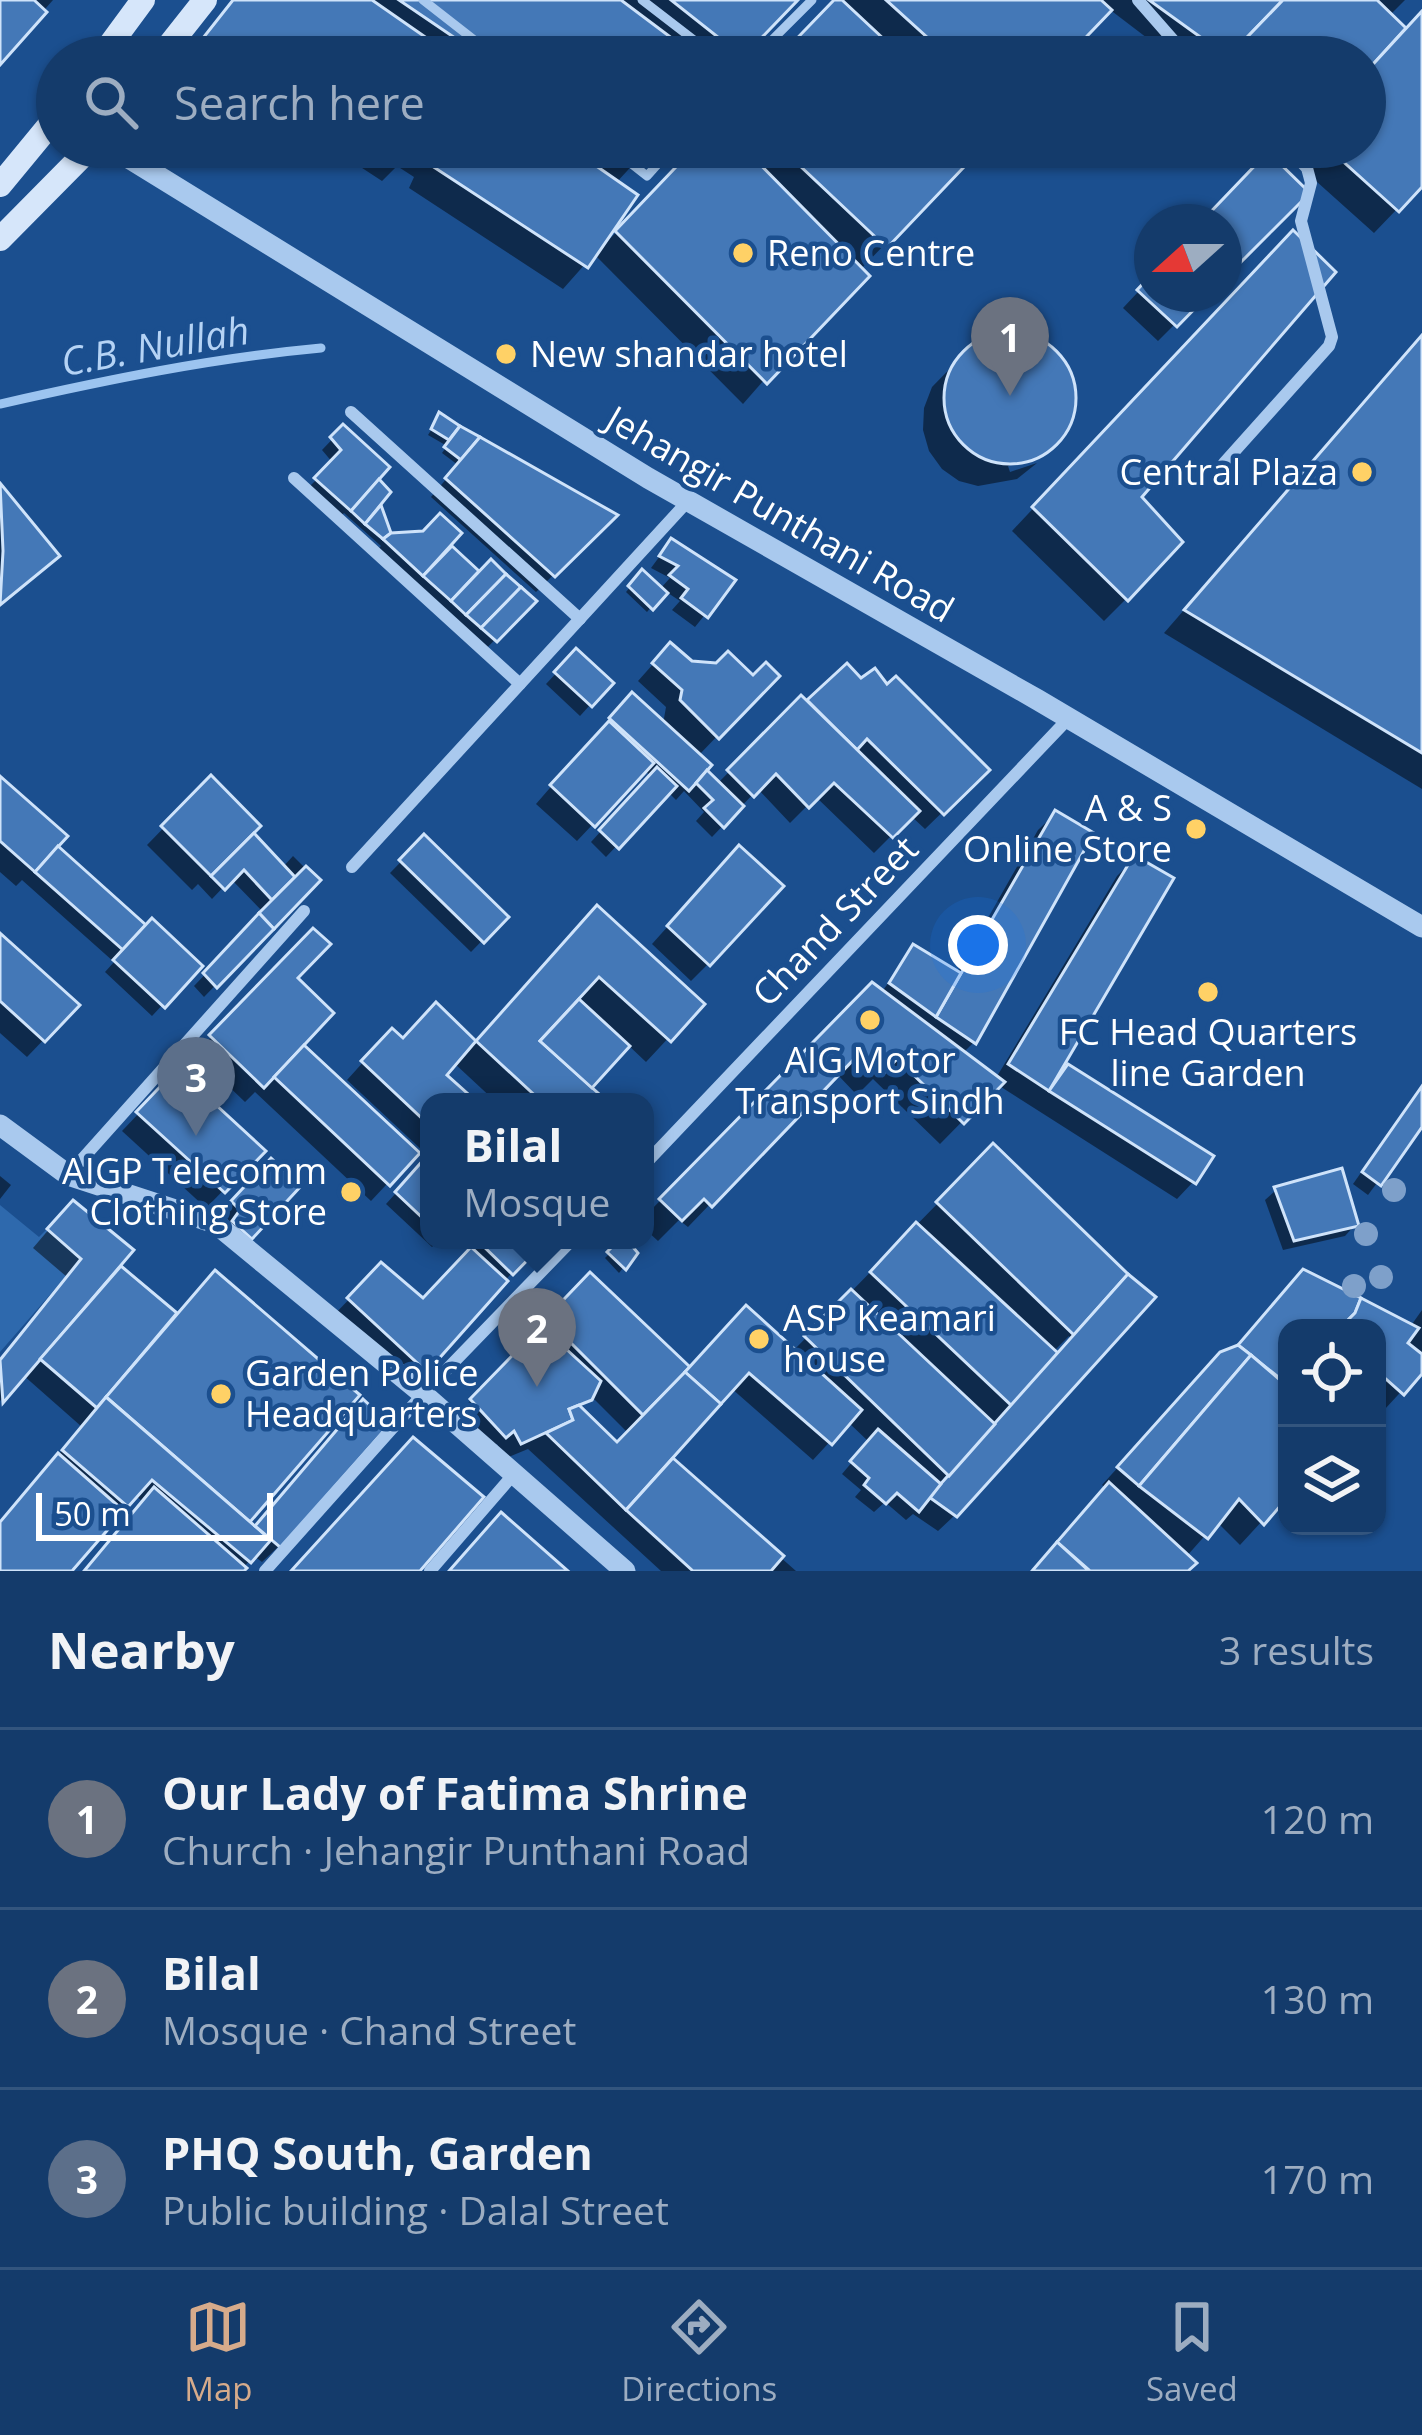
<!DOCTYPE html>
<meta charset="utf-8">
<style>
:root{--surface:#143b6b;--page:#1d4271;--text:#f1f3f6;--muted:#9dadc1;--line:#33557e;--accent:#d6ab8b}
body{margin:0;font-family:"Open Sans",sans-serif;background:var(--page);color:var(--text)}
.controls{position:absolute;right:36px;bottom:36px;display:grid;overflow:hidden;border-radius:24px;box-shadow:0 3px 9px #0004}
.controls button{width:108px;height:108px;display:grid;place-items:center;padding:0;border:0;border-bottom:3px solid var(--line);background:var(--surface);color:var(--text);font:60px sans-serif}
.compass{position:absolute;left:1134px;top:204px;width:108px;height:108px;border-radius:50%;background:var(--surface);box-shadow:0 3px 9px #0004;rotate:249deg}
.scale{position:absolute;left:36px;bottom:30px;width:237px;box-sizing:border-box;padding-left:12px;border:6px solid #fff;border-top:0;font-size:33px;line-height:42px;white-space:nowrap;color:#fff;-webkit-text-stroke:9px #1b4f8f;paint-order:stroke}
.you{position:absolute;left:978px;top:945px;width:42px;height:42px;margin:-30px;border:9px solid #fff;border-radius:50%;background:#1a73e8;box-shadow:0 0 0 18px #1a73e833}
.badge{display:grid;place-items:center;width:78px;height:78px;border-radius:50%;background:var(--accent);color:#fff;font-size:39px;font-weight:700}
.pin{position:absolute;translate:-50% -99px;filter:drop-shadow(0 3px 6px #0008)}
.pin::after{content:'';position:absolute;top:63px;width:42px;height:36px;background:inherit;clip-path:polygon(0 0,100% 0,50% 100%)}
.popup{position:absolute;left:420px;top:1093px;width:234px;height:156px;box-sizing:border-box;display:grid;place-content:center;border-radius:24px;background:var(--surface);filter:drop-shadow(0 3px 9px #0005);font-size:39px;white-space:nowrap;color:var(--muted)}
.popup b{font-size:45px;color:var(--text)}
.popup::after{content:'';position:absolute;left:50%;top:100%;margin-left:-24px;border:24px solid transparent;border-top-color:var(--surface)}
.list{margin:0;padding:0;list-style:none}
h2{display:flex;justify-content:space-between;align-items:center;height:156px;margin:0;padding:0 48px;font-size:51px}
h2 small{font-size:39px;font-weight:400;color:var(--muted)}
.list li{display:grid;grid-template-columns:78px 1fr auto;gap:36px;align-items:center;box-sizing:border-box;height:180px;padding:0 48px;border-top:3px solid var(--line)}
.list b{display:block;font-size:45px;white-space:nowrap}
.list p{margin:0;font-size:39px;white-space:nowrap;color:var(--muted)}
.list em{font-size:39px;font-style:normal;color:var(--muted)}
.icon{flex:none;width:66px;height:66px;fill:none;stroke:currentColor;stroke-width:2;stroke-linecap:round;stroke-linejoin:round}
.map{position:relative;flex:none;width:1422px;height:1571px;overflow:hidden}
.search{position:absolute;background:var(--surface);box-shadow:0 3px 9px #0004;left:36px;right:36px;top:36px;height:132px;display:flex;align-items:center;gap:30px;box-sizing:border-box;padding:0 42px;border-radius:66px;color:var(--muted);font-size:45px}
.sheet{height:696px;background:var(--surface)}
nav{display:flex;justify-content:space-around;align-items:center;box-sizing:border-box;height:168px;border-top:3px solid var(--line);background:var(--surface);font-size:33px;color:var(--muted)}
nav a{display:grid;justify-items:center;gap:6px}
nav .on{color:var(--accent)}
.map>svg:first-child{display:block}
.green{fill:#2e69ad}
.shadow{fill:#0007;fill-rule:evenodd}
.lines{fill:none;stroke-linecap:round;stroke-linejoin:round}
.stream{stroke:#9cc4f0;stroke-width:9}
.building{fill:#4478b7;stroke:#cfe3fa;stroke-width:3}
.service{stroke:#a9c9ee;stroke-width:9}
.minor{stroke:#a9c9ee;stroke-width:12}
.tertiary{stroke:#a9c9ee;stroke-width:21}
.secondary{stroke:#d6e6fa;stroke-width:24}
.tree{fill:#7ea0ca}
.poi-dot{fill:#ffd166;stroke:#1b4f8f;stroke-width:4.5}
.labels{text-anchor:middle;stroke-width:9;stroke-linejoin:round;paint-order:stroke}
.poi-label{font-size:36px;fill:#fff;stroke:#1b4f8f;text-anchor:start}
.street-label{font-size:36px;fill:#fff;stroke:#1b4f8f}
.water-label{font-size:39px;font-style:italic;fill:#b5d3f5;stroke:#1b4f8f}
</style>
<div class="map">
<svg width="1422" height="1571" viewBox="0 0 1422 1571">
<rect width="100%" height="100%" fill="#1b4f8f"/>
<path class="green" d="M0,1205l39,32 8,-8 34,30 -81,93z"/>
<g class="shadow">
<path d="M0,0h53l-53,60z"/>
<path d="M232,0h561l-55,57h-552z"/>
<path d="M838,0h258l4,3 3,-3h302l-16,16 15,15 18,-21v173l-48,50 -96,-86h87v-90h-193l-63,-48 -47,48h-280z"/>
<path d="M330,147h319l-33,36 -14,59 3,2 93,-97h281l-119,123 -117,134 -149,-150 -31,35 -154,-101 5,-11 -17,-11 -15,15z"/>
<path d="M1270,256l-132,241 -12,102 -22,22 -92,-90z"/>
<path d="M1152,277v17h53l-47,47 -35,-33z"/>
<path d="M1013,334l22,5 19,12 12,16 7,19 1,20 -6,19 -23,29 -37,12 2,6 27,-9 -20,16 -39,7 -19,-5 -17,-12 -13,-18 -6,-21 1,-22 8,-21 39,-40 20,-10z"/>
<path d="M1422,336v453l-258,-156z"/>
<path d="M440,416l40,25 133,75 -77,76 -105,-95 27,-32 -16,-12 5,-7 -19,-11z"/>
<path d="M343,428l22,62 13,14 11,33 58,9 32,29 53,26 -48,50 -109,-99 6,-6 -37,-33 -6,6 -32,-29 27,-27 -11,-13z"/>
<path d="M0,488l56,68 -56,49z"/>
<path d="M671,541l61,40 -37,46 -23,-17 8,-9 -15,-10 -18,21 -21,-20 16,-19 18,16 10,-11 -19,-10z"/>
<path d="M576,652l14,53 -10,11 -34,-32z"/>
<path d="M654,663l36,1 63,15 22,-3 -77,80 5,15 14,13 84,-85 6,5 40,-37 14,15 26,6 99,82 -61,59 -14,-13 -37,37 -58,-56 -26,26 -32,-34 -46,48 -16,-16 8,-9 -20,-21 -8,9 -8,-8 -62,65 -15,-15 60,-66 -7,-6 -67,71 -41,-37 85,-98 42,18 3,-17 -28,-26z"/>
<path d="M211,779l25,76 46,13 11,-12 24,24 -113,117 -10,-11 70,-73 -33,-34 -19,20 -14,-15 -6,6 -45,-45z"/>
<path d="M0,780l42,80 157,106 -47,50 -47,-44 9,-10 -92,-82 -6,6 -16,-14z"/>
<path d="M1055,814l-81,228 -12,12 34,24 121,-202 17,-17 -70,206 146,92 -17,25 -16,17 -179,-114 -58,59 -67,-65 -16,16 -21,-22 -148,154 -9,-7 -21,21 -13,-12v-13l227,-230 9,7 33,-45 42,26 82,-144z"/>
<path d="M424,838l81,79 -34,35 -81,-79z"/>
<path d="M722,866l-14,98 -17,17 -39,-37z"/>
<path d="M313,932l-19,46 5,67 117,108 -45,48 -116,-109 -10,10 -50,-48z"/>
<path d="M575,932l125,72 -54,58 -19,-18 -39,44 16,14h-108l-42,-39 -11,12 28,26 -42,1v47l-4,4 -78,-73 28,-31 27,-7 34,-35 39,37z"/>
<path d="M0,937l76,69 -49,51 -27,-24z"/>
<path d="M177,1073l85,78 -56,57 -84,-77z"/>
<path d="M1422,1086v36l-54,73 -15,-11z"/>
<path d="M993,1147l133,130 -171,238 -17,16 -25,-17 -7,6 -21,-18 -11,10 -19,-15 6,-7 -19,-16 27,-32 -21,-20 -35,38 -82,-72 -63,70 128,113h-135l-133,-122 -24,10 -7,-15 -9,8 -33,-35 118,-125 116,78 104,-19zM1069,1336l3,4 -14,16 -5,-4zM591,1396l38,38 -12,12 -38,-37z"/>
<path d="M271,1162l26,24 -58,61 -16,-14 8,-10 -9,-9z"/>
<path d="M429,1164v76h10l-7,7 -46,-43 29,-32z"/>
<path d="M0,1176l11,9 -11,14z"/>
<path d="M1276,1190l79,35 -10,11 -62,14 -18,-50z"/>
<path d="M56,1221l120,95 39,-42 31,248 8,7 93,-109 -68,126 -17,16 -8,-6 -14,15h-156l59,-69 -8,-7 -67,76h-68v-48l82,-96 -59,-52 -23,26v-41l67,-83 -34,-29z"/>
<path d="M480,1240h62l-134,147 -76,-70 49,-51 41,36z"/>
<path d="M623,1240l12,13 -16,20 -14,-15z"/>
<path d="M1286,1290l124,37 12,-17v59l-37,40 -8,-7v-74h-90v166l-47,51 -23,-23 -31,35 -2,14h-150l73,-82 -5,-4 101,-112 33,-24z"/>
</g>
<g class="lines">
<path class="stream" d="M0,404c106,-24 212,-46 321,-56"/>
</g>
<g class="building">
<path d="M0,0h34l13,12 -47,53z"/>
<path d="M233,0h139l82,57h-266z"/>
<path d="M399,0h222l76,57h-214z"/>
<path d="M671,0h127l-55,57z"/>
<path d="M834,0h8l61,57h-124z"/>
<path d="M886,0h215l11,10 -45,47h-118z"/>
<path d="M1149,0h134l-55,57z"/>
<path d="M1283,0h94l29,28 -41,45v-16h-137z"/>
<path d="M1422,11v176l-23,25 -72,-65h38v-74z"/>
<path d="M424,147h145l69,48 -50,73 -159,-104 5,-11z"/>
<path d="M695,147h48l127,129 -103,108 -152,-153z"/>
<path d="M780,147h203l-96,101z"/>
<path d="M1268,152l42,41 -86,86v-57h-23z"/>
<path d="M1293,230l43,42 -194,225 41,45 -55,59 -96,-94z"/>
<path d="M1152,274v20h57l-32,33 -40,-37z"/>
<circle cx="1010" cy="398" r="66"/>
<path d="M1422,335v418l-238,-143z"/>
<path d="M439,412l21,14 -11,14 -18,-11z"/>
<path d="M343,424l47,43 -39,44 -37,-33 27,-28 -11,-13z"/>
<path d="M460,426l20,11 -19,23 -17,-13z"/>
<path d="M480,437l99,56 39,22 -63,62 -110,-99z"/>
<path d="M379,479l12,13 -26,32 -14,-13z"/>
<path d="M0,483l60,73 -60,49 3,-54z"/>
<path d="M381,505l10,28 -8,6 -18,-15z"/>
<path d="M440,513l22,20 -39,43 -40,-37 8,-6 32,-2z"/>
<path d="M671,538l65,42 -28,38 -27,-20 7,-9 -19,-14 9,-9 -19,-10z"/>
<path d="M452,546l27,25 -28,30 -28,-25z"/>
<path d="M491,559l15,15 -40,41 -15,-14z"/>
<path d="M642,569l26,24 -15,17 -25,-24z"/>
<path d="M506,574l15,13 -40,41 -15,-13z"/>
<path d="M521,587l16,14 -40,41 -16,-14z"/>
<path d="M670,642l22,19 24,2 12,-12 25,24 13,-13 14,14 -61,63 -39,-39 2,-10 -30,-27z"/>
<path d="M576,648l38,35 -22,24 -38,-35z"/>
<path d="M847,663l14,15 14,-10 12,16 9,-8 94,94 -46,45 -77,-76 -10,11 -50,-50z"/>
<path d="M632,692l80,73 -23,26 -80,-73z"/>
<path d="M801,695l119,116 -27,27 -59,-55 -25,25 -33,-34 -22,23 -27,-27z"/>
<path d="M609,721l45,42 -59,64 -45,-42z"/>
<path d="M657,767l20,19 -58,63 -20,-19z"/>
<path d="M707,770l37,36 -20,22 -20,-20 9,-8 -17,-17z"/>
<path d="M211,775l50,51 -50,50 -50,-50z"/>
<path d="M0,776l68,60 -33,36 -35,-31z"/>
<path d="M1055,810l39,23 -118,211 -40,-27z"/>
<path d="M254,833l41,44 -23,23 -28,-30 -19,20 -14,-14z"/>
<path d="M424,834l85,83 -25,26 -85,-83z"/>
<path d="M739,845l45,41 -74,80 -43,-40z"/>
<path d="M58,846l88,79 -23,25 -88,-78z"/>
<path d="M1134,855l40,23 -125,213 -41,-27z"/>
<path d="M306,866l15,14 -47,49 -15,-16z"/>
<path d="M597,905l108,99 -34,38 -72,-65 -59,64 68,61h-66l-66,-61z"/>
<path d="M259,913l15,16 -57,59 -14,-15z"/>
<path d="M152,918l51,48 -38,42 -52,-48z"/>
<path d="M313,928l18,16 -33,34 36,35 -70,75 -55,-53z"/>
<path d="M0,933l80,72 -35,37 -45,-41z"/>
<path d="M913,944l48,29 -25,44 -47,-34z"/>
<path d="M872,982l133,100 -41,42 -67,-65 -15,16 -22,-22 -148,154 -8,-8 -22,22 -23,-22z"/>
<path d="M579,999l51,47 -38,42 -52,-47z"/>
<path d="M436,1002l40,39 -29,34 29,26 -47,1v23l-68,-64 31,-33 11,10z"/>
<path d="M304,1045l116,108 -30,33 -116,-109z"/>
<path d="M1068,1064l146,92 -18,28 -147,-93z"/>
<path d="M177,1069l89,82 -41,42 -89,-81z"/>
<path d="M1422,1086v41l-41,59 -19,-14z"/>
<path d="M993,1143l135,131 -54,61 -138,-133z"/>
<path d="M426,1157l3,3v64l-34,-32z"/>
<path d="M271,1158l30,28 -49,53 -20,-18 8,-11 -9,-9z"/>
<path d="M1342,1168l17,58 -65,15 -20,-54z"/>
<path d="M73,1200l61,50 -131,153 -3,-43 81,-101 -34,-30z"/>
<path d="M916,1222l142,131 -46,53 -142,-134z"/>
<path d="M477,1240h70l-34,35z"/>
<path d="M619,1240h8l11,13 -12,17 -19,-18z"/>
<path d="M471,1247l37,34 -81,91 -80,-74 34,-36 42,36z"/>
<path d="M121,1266l56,47 -80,95 -57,-49z"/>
<path d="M1303,1269l58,29 -6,15 -15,15h-53v56l-49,-39z"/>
<path d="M215,1270l145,125 -110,127 -144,-125z"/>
<path d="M590,1272l100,95 -47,48 -97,-97z"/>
<path d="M1128,1274l28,23 -199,220 -28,-20z"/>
<path d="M851,1289l144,135 -46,52 -145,-140z"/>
<path d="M1361,1298l58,30 -11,15 14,11v20l-18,21 -27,-24v-43h-37l15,-15z"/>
<path d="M746,1305l116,105 -30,35 -83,-72 -28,31 -36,-32z"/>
<path d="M541,1326l60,55 -9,19 -23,9 4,11 -52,24 -7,-13 -8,7 -36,-39z"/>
<path d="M1238,1345l13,10 -112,131 -22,-19 103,-115z"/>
<path d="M1251,1355l36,31v112l-23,27 -25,-26 -31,40 -69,-53z"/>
<path d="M685,1372l36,32 -95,106 -80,-77 27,-13 -4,-11 10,-4 38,37z"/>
<path d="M106,1397l165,143 -20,23 -99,-83 -24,27 -66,-57z"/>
<path d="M363,1399l27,25 -109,124 -26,-22z"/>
<path d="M878,1429l63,55 -22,28 -22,-19 -11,11 -22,-19 5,-7 -19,-17z"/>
<path d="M413,1437l71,60 -64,74h-129z"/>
<path d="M58,1453l66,58 -52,60h-72v-49z"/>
<path d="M673,1458l111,98 -13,15h-78l-67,-61z"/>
<path d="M1109,1482l88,81 -9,8h-98l-33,-29z"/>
<path d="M154,1487l93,81 -3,3h-160z"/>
<path d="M501,1512l67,59h-119z"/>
<path d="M1057,1542l32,29h-57z"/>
</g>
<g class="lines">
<g class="service">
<path d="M423,0l73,57"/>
<path d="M642,0l74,57"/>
<path d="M755,57l57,-57"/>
<path d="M610,147l37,29 26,-29"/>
</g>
<g class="minor">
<path d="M1138,0l50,57"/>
<path d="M351,412l229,207"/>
<path d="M1224,463l105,-117 3,-9 -31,-116 10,-38 -4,-15 -20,-21"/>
<path d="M294,478l226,206"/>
<path d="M352,867l336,-366"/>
<path d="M645,1164l423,-445"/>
<path d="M68,1175l236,-264"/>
<path d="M265,1571l158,-177 149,-154"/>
<path d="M430,1571l83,-96"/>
</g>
<g class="tertiary">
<path d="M111,147l537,331 390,222 384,227"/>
<path d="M0,1125l68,50 147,48 208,171 202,177"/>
</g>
<g class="secondary">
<path d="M101,57l42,-57"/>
<path d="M160,57l45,-57"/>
<path d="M0,185l57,-69"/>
<path d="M0,239l91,-92"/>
</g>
</g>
<g class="tree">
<circle cx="1394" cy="1190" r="12"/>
<circle cx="1366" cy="1234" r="12"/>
<circle cx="1381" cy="1277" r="12"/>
<circle cx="1354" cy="1286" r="12"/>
</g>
<g class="poi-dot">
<circle cx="743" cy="253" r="12"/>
<circle cx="506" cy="354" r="12"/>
<circle cx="1362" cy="472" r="12"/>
<circle cx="1196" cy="829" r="12"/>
<circle cx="1208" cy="992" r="12"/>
<circle cx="870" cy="1020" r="12"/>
<circle cx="351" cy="1192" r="12"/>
<circle cx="759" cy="1339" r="12"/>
<circle cx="221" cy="1394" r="12"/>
</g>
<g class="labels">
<g class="poi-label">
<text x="767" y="266">Reno Centre</text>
<text x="530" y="367">New shandar hotel</text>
<text x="1338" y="485" text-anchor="end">Central Plaza</text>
<text x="1172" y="821" text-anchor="end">A &amp; S<tspan x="1172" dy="41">Online Store</tspan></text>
<text x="1208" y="1045" text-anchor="middle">FC Head Quarters<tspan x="1208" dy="41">line Garden</tspan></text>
<text x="870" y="1073" text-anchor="middle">AIG Motor<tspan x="870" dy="41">Transport Sindh</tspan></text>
<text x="327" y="1184" text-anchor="end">AIGP Telecomm<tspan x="327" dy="41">Clothing Store</tspan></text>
<text x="783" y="1331">ASP Keamari<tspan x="783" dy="41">house</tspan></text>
<text x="245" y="1386">Garden Police<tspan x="245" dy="41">Headquarters</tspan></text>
</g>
<g class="street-label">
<text transform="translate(780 514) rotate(30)" y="13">Jehangir Punthani Road</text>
<text transform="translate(835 921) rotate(-46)" y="13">Chand Street</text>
</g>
<g class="water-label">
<text transform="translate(155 346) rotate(-10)" y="14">C.B. Nullah</text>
</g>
</g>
</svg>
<div class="controls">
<button><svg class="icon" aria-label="locate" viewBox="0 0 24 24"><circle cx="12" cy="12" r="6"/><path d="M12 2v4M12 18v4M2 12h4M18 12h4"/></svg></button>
<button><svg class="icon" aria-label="layers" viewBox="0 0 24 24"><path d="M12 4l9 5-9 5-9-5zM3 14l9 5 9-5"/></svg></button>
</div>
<svg class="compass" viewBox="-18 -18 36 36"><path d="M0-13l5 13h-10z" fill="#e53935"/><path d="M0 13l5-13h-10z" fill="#9dadc1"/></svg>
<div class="scale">50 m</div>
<div class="you"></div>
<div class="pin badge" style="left:1010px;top:396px;background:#6b7280">1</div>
<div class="pin badge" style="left:537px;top:1387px;background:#6b7280">2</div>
<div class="popup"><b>Bilal</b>Mosque</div>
<div class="pin badge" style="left:196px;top:1136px;background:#5c6f8a">3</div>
<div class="search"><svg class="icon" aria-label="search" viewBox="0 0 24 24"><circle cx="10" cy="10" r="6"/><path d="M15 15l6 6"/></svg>Search here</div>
</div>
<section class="sheet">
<h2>Nearby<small>3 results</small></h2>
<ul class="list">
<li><span class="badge" style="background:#6b7280">1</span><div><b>Our Lady of Fatima Shrine</b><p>Church · Jehangir Punthani Road</p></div><em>120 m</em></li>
<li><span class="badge" style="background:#6b7280">2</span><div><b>Bilal</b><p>Mosque · Chand Street</p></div><em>130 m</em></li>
<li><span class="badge" style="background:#5c6f8a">3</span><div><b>PHQ South, Garden</b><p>Public building · Dalal Street</p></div><em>170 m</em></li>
</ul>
</section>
<nav>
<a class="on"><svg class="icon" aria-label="map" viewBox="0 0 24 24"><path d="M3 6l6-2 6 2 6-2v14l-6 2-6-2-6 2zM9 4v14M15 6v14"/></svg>Map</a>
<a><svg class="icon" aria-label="directions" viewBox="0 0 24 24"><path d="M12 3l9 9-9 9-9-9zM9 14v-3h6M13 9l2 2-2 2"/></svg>Directions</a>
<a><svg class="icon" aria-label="saved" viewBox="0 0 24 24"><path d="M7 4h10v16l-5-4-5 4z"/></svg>Saved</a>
</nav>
